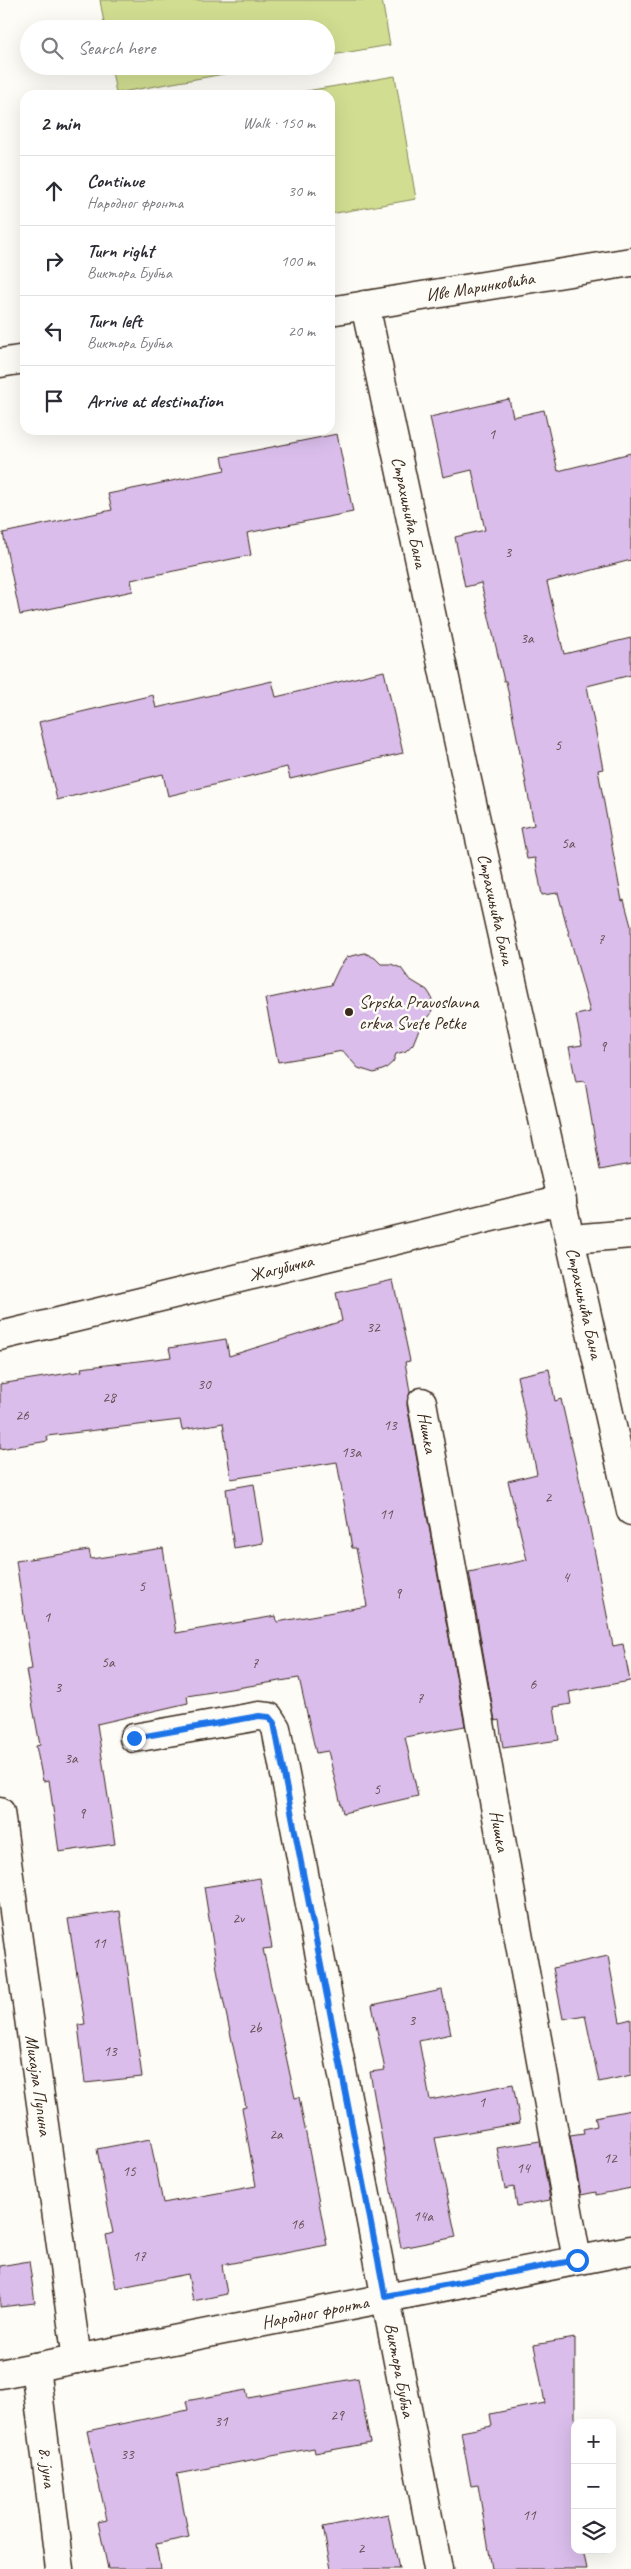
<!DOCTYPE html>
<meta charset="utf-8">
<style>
:root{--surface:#fff;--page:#f7f7f7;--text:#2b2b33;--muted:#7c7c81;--line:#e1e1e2}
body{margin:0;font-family:Caveat,sans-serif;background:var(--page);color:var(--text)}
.controls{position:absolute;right:15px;bottom:15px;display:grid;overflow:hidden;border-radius:10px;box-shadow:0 5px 20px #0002}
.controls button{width:45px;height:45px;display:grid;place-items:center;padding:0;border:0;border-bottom:1px solid var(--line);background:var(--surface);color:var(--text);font:25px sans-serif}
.stop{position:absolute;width:15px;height:15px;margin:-11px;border:4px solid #1a73e8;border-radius:50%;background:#fff}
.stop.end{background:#1a73e8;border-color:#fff;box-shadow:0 1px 5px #0008}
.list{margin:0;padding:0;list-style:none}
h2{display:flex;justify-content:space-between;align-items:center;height:65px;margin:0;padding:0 20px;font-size:21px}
h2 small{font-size:16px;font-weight:400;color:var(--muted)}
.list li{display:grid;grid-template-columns:32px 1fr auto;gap:15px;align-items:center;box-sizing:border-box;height:70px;padding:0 20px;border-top:1px solid var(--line)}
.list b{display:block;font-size:19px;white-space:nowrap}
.list p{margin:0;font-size:16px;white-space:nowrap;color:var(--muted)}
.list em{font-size:16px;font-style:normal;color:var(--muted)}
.icon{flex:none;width:28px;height:28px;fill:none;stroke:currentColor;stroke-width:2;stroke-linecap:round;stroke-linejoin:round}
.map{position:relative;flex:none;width:631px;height:2569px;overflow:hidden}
.search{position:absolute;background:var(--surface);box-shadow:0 5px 20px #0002;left:20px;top:20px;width:315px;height:55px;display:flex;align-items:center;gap:12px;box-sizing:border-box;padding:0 18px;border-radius:28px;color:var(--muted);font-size:19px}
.panel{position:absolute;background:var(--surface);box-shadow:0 5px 20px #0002;left:20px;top:90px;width:315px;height:345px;border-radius:15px}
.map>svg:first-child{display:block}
.green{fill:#d1de91;stroke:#868458}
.building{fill:#dabdeb;stroke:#3b2a1e}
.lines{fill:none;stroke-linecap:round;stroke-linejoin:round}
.minor-casing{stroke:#3b2a1e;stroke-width:31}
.minor{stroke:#fdfcf7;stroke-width:28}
.route{stroke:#1a73e8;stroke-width:6}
.poi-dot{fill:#3b2a1e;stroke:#fdfcf7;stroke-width:2}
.labels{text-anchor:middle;stroke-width:5;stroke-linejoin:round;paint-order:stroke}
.number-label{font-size:15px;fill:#634f51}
.street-label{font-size:18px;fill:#3b2a1e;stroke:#fdfcf7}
.poi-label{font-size:18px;fill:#3b2a1e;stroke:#fdfcf7;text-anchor:start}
</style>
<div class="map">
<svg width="631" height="2569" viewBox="0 0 631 2569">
<rect width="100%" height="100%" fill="#fdfcf7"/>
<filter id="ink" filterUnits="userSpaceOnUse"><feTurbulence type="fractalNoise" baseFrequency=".02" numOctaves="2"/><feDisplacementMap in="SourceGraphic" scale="10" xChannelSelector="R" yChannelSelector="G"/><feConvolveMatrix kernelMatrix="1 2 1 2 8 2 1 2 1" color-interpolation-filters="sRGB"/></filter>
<g filter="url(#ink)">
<g class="green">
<path d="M100,0h282l8,45 -64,11v-27h-221z"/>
<path d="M111,66h158l-153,27z"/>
<path d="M395,76l21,123 -86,15v-119h-47z"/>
</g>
<g class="building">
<path d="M509,399l4,18 31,-7 14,61 73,-18v107l-84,22 17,72 67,-16v37l-44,11 16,83 -5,1 24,131 2,-1 7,26v238l-31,6 -15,-89 -9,1 -7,-35 13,-2 -6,-30 14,-3 -32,-119 -16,2 -7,-37 -8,1 -6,-31 13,-3 -28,-144h-2l-23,-98 -16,4 -10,-50 30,-7 -13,-60 -29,7 -13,-60z"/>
<path d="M337,434l16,78 -106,21 4,22 -120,25 2,11 -113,24 -17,-82 109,-23 -4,-16 117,-24 -3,-13z"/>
<path d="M384,671l19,82 -113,26 -3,-12 -119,29 -5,-22 -106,26 -18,-78 114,-27 3,13 116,-27 4,16z"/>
<path d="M365,953l10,5 6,6h10l10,4 8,11 18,11 4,6 2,8 -2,10 -12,15 -6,15 -7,7 -10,3 -3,8 -8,7 -11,4 -16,-5 -15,-17 -65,11 -13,-63 66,-14 8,-17 8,-11z"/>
<path d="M393,1280l17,81 -5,1 5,30 -3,13 58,321 -60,11 13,59 -75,17 -15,-62 -12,2 -17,-75 -112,18 1,7 -91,21 18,120 -56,8 -10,-72 -6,1 -7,-35 4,-1 -14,-75 6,-1 -16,-108 73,-11 2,9 72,-11 13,85 100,-17 1,6 90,-16 -11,-58h-4l-15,-86 -106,17 -8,-56 -41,7 -2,-10 -133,16 1,5 -48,8v-65l82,-13 -1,-3 90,-11 -2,-9 57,-9 3,17 113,-35 -6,-28z"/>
<path d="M549,1369l6,32 6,-2 26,114 26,133 10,-2 7,37 -61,11 2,12 -17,3 5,33 -56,8 -4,-28 -4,1 -26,-149 58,-12 -19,-79 29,-7 -20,-98z"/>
<path d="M254,1484l9,59 -29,5 -8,-59z"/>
<path d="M260,1878l12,70 -9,1 32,149 4,-1 28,148 -105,20 5,29 -34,7 -5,-27 -72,14 -10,-53 7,-2 -16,-84 53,-10 13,64 93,-17 -14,-78 4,-1 -28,-132 -14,-88z"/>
<path d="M120,1911l22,166 -57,6 -7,-58 7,-1 -17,-105z"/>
<path d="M608,1956l12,66 11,-3v56l-32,7 -14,-67 -22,4 -10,-51z"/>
<path d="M442,1990l9,44 -32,7 11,59 83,-16 7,39 -85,15 21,99 -55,11 -31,-176 15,-2 -13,-65z"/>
<path d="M631,2110v78l-35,7v-3l-15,3 -11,-60 14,-2 -1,-4 14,-3 -2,-9z"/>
<path d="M540,2141l10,59 -33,6 -3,-19 -9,2 -8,-41z"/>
<path d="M29,2261l6,42 -35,4v-41z"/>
<path d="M575,2338v212h8l4,19h-95l-14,-84 -7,1 -10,-54 31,-6 -2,-12 55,-11 -11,-58z"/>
<path d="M358,2378l12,65 -55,10 -1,-5 -137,26 12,63 -33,7 4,25h-52l-10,-47 9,-2 -20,-89 101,-21 -2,-9 60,-11 2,8z"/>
<path d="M388,2514l11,55h-68l-8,-42z"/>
</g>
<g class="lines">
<g class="minor-casing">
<g id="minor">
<path id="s1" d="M365,305l99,462 167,744"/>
<path id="s2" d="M330,311l301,-49"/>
<path d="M0,363l25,-4"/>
<path d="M571,1239l60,-5"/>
<path id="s3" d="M0,1336l562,-136"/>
<path id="s4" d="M422,1402l155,858"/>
<path id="s5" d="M134,1738l125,-22 10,1 7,11 162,841"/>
<path id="s6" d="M0,1812l77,547"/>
<path id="s7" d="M35,2367l25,202"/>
<path id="s8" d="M0,2374l631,-124"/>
</g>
</g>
<use href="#minor" class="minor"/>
</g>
</g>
<g class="lines" filter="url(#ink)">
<path class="route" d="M134,1738l125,-22 10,1 5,6 111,573 192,-36"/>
</g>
<circle class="poi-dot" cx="349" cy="1012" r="5"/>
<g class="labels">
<g class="number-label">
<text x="492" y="439">1</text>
<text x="508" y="557">3</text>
<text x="527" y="643">3a</text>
<text x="558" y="750">5</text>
<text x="568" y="848">5a</text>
<text x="601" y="944">7</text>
<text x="603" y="1051">9</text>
<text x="373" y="1332">32</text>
<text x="204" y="1389">30</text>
<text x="109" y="1402">28</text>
<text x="22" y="1420">26</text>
<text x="390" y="1430">13</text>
<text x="351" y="1457">13a</text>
<text x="548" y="1502">2</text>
<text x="386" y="1519">11</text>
<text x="566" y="1582">4</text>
<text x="142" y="1591">5</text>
<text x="398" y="1598">9</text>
<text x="47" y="1622">1</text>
<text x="108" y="1667">5a</text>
<text x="255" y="1668">7</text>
<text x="533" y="1689">6</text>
<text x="58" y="1692">3</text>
<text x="420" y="1703">7</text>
<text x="71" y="1763">3a</text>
<text x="377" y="1794">5</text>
<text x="82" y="1818">9</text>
<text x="238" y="1923">2v</text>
<text x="99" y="1948">11</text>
<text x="412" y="2025">3</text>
<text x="255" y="2033">2b</text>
<text x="110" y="2056">13</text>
<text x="482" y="2107">1</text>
<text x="276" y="2139">2a</text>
<text x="610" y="2163">12</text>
<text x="523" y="2173">14</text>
<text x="129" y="2176">15</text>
<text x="423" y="2221">14a</text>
<text x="297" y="2229">16</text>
<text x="139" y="2261">17</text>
<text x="337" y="2420">29</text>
<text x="221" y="2426">31</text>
<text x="127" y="2459">33</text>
<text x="529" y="2520">11</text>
<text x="361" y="2553">2</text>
</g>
<g class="street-label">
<text dy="6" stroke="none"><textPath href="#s2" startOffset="152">Иве Маринковића</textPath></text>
<text dy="6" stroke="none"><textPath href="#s1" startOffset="212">Страхињића Бана</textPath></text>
<text dy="6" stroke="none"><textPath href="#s1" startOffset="618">Страхињића Бана</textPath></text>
<text dy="6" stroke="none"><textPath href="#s3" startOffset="289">Жагубичка</textPath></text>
<text dy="6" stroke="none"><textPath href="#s1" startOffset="1022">Страхињића Бана</textPath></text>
<text dy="6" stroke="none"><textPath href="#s4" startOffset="31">Нишка</textPath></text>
<text dy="6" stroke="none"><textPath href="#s4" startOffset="436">Нишка</textPath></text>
<text dy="6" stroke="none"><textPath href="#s6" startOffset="276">Михајла Пупина</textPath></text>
<text dy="6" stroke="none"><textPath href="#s8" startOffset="321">Народног фронта</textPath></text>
<text dy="6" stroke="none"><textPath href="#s5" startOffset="804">Виктора Бубња</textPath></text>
<text dy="6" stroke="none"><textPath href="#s7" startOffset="101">8. јуна</textPath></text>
</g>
<g class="poi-label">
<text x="359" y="1008">Srpska Pravoslavna<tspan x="359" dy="21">crkva Svete Petke</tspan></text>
</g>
</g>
</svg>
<div class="controls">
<button>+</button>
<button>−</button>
<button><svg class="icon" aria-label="layers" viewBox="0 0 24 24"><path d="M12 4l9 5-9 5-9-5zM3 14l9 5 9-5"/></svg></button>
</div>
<div class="stop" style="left:577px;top:2260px"></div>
<div class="stop end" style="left:134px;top:1738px"></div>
<div class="search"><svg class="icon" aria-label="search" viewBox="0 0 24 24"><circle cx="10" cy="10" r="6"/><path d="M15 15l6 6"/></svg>Search here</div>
<section class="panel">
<h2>2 min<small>Walk · 150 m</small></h2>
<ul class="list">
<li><svg class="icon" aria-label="ahead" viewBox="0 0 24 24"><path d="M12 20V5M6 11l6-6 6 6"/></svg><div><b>Continue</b><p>Народног фронта</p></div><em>30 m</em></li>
<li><svg class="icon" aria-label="right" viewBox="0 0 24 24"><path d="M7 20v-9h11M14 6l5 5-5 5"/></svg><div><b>Turn right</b><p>Виктора Бубња</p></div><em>100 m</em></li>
<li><svg class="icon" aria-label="left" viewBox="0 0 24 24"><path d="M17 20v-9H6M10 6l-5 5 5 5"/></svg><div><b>Turn left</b><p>Виктора Бубња</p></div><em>20 m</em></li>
<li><svg class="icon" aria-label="arrive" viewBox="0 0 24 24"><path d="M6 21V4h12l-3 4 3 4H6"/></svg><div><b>Arrive at destination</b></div></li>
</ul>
</section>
</div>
